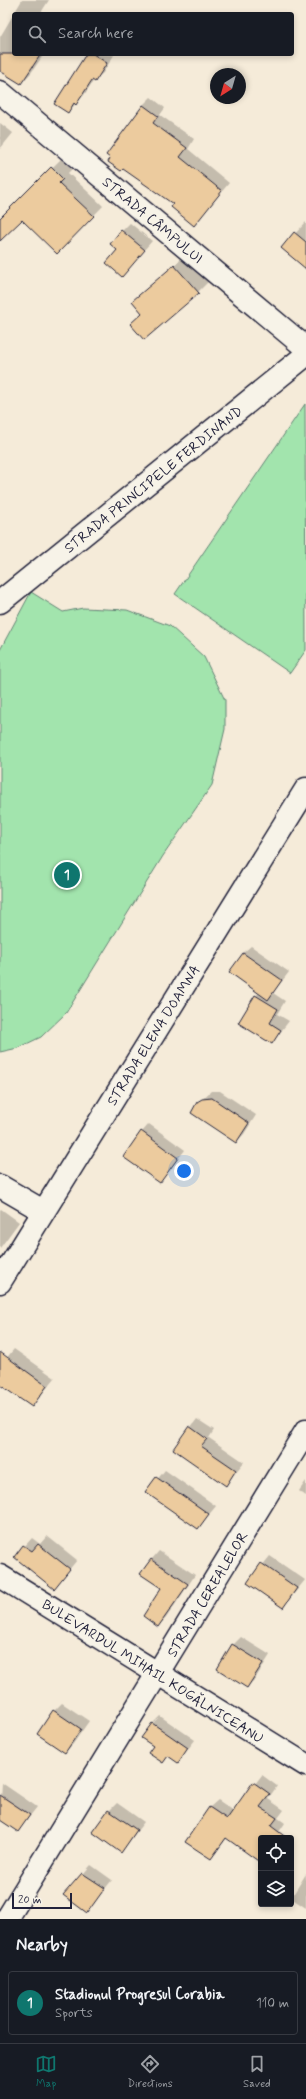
<!DOCTYPE html>
<meta charset="utf-8">
<style>
:root{--surface:#171b24;--page:#20242c;--text:#f1f3f6;--muted:#9ea1a6;--line:#363941;--accent:#0f766e}
body{margin:0;font-family:Mynerve,sans-serif;background:var(--page);color:var(--text)}
.controls{position:absolute;right:12px;bottom:12px;display:grid;overflow:hidden;border-radius:4px;box-shadow:0 2px 6px #0003}
.controls button{width:36px;height:36px;display:grid;place-items:center;padding:0;border:0;border-bottom:1px solid var(--line);background:var(--surface);color:var(--text);font:20px sans-serif}
.compass{position:absolute;left:210px;top:68px;width:36px;height:36px;border-radius:50%;background:var(--surface);box-shadow:0 2px 6px #0003;rotate:217deg}
.scale{position:absolute;left:12px;bottom:10px;width:60px;box-sizing:border-box;padding-left:4px;border:2px solid #22223b;border-top:0;font-size:11px;line-height:14px;white-space:nowrap;color:#22223b;-webkit-text-stroke:3px #f7f3e8;paint-order:stroke}
.you{position:absolute;left:184px;top:1171px;width:14px;height:14px;margin:-10px;border:3px solid #fff;border-radius:50%;background:#1a73e8;box-shadow:0 0 0 6px #1a73e833}
.badge{display:grid;place-items:center;width:26px;height:26px;border-radius:50%;background:var(--accent);color:#fff;font-size:13px;font-weight:700}
.pin{position:absolute;translate:-50% -50%;border:2px solid #fff;box-shadow:0 1px 4px #0006}
.list{margin:0;padding:0;list-style:none}
h2{display:flex;justify-content:space-between;align-items:center;height:52px;margin:0;padding:0 16px;font-size:17px}
h2 small{font-size:13px;font-weight:400;color:var(--muted)}
.list li{display:grid;grid-template-columns:26px 1fr auto;gap:12px;align-items:center;box-sizing:border-box;height:64px;margin:0 8px 8px;padding:0 8px;border:1px solid var(--line);border-radius:4px}
.list b{display:block;font-size:15px;white-space:nowrap}
.list p{margin:0;font-size:13px;white-space:nowrap;color:var(--muted)}
.list em{font-size:13px;font-style:normal;color:var(--muted)}
.icon{flex:none;width:22px;height:22px;fill:none;stroke:currentColor;stroke-width:2;stroke-linecap:round;stroke-linejoin:round}
.map{position:relative;flex:none;width:306px;height:1919px;overflow:hidden}
.search{position:absolute;background:var(--surface);box-shadow:0 2px 6px #0003;left:12px;right:12px;top:12px;height:44px;display:flex;align-items:center;gap:10px;box-sizing:border-box;padding:0 14px;border-radius:4px;color:var(--muted);font-size:15px}
.sheet{height:124px;background:var(--surface)}
nav{display:flex;justify-content:space-around;align-items:center;box-sizing:border-box;height:56px;border-top:1px solid var(--line);background:var(--surface);font-size:11px;color:var(--muted)}
nav a{display:grid;justify-items:center;gap:2px}
nav .on{color:var(--accent)}
.map>svg:first-child{display:block}
.green{fill:#a2e4ad;stroke:#628374}
.shadow{fill:#0003}
.building{fill:#eccb9e;stroke:#22223b}
.lines{fill:none;stroke-linecap:round;stroke-linejoin:round}
.minor-casing{stroke:#22223b;stroke-width:25}
.major-casing{stroke:#22223b;stroke-width:25}
.minor{stroke:#f7f3e8;stroke-width:22}
.major{stroke:#f7f3e8;stroke-width:22}
.labels{text-anchor:middle;stroke-width:4;stroke-linejoin:round;paint-order:stroke}
.street-label{font-size:14px;fill:#22223b;stroke:#f7f3e8}
</style>
<div class="map">
<svg width="306" height="1919" viewBox="0 0 306 1919">
<rect width="100%" height="100%" fill="#f5ebd9"/>
<filter id="ink" filterUnits="userSpaceOnUse"><feTurbulence type="fractalNoise" baseFrequency=".025" numOctaves="2"/><feDisplacementMap in="SourceGraphic" scale="8" xChannelSelector="R" yChannelSelector="G"/><feConvolveMatrix kernelMatrix="1 2 1 2 8 2 1 2 1" color-interpolation-filters="sRGB"/></filter>
<g filter="url(#ink)">
<g class="green">
<path d="M305,404l1,246 -16,23 -115,-79z"/>
<path d="M31,592l32,20 20,-4 44,2 43,16 34,31 21,43v29l-13,56 -49,71 -97,157 -25,24 -23,11 -18,4v-402z"/>
</g>
<g class="shadow">
<path d="M22,0h27l-9,14h-26v40h30l-13,19 -10,10 -21,-13v-33z"/>
<path d="M87,54l27,1 -11,18 -9,7 -10,15 -16,17z"/>
<path d="M151,97l14,11 -5,7 34,24 -6,10 41,34 -35,42 -19,-21 -32,-99z"/>
<path d="M0,123l13,10 -13,16z"/>
<path d="M61,159l11,10 -4,4 35,33 -46,47 -35,-35 -22,22v-21z"/>
<path d="M306,222v46l-24,-20z"/>
<path d="M130,223l22,18 -30,34 -3,-25 3,-19z"/>
<path d="M186,255l23,26 -11,11 -55,21 1,-22z"/>
<path d="M251,946l38,26 -16,21 12,8 -8,13 12,7 -17,22 -16,-47 3,-4 -16,-39z"/>
<path d="M211,1091h9l36,24 -12,19 -8,8 -38,-39z"/>
<path d="M149,1124l36,26 -25,32 -18,-50z"/>
<path d="M1,1209l18,13 -19,26v-38z"/>
<path d="M14,1349l41,29 -23,28 -32,-23v-17z"/>
<path d="M197,1419l17,11 -5,8 35,24 -18,22 -52,-35z"/>
<path d="M165,1470l51,36 -18,22 -51,-36z"/>
<path d="M306,1481v15l-7,-5z"/>
<path d="M47,1536l30,24 -23,28 -39,-31 17,-19 8,6z"/>
<path d="M159,1551l36,24 -29,43 -8,8 5,-38 -11,-29z"/>
<path d="M270,1556l35,24 -22,27 -34,-25z"/>
<path d="M241,1637l29,18 -15,24 -8,8 -14,-42z"/>
<path d="M62,1703l27,18 -16,23 -8,8 -11,-41z"/>
<path d="M160,1716l35,24 -17,22 -9,-6 -6,6 -11,-38z"/>
<path d="M262,1775l15,11 -9,13 16,11 -6,8 7,5 -10,15h-14v17l-34,-17 -16,20 -24,-17 23,-34 8,-7 16,11z"/>
<path d="M2,1783l35,24 -19,24 -18,-13z"/>
<path d="M117,1803l27,19 -23,30 -12,-41z"/>
<path d="M91,1865l21,15 -25,31 -22,-16z"/>
<path d="M306,1874v34l-15,-10z"/>
</g>
<g class="building">
<path d="M0,54h41l-20,30 -21,-13z"/>
<path d="M86,54h7l14,9 -12,19 -3,-2 -16,25 -2,-2 -6,10 -14,-9z"/>
<path d="M143,105l15,11 -5,7 34,25 -7,9 42,34 -28,35 -23,-19 2,-3 -50,-35 -2,2 -13,-9 2,-4 -4,-3z"/>
<path d="M51,167l12,12 -4,4 35,33 -37,38 -35,-34 -22,21v-23z"/>
<path d="M121,230l24,20 -23,27 -16,-14 11,-13 -7,-6z"/>
<path d="M294,232l12,10v27l-25,-21z"/>
<path d="M174,265l25,28 -55,47 -14,-16 12,-11 -10,-12z"/>
<path d="M243,953l39,27 -14,20 -39,-28z"/>
<path d="M255,995l23,14 -8,14 11,7 -9,14 -34,-21z"/>
<path d="M212,1098l37,25 -13,20 -45,-30 6,-11 5,-3z"/>
<path d="M141,1131l37,27 -18,25 -37,-26z"/>
<path d="M0,1352l47,34 -15,21 -32,-22z"/>
<path d="M189,1426l18,13 -6,7 35,24 -10,16 -53,-37z"/>
<path d="M156,1477l53,37 -11,15 -53,-37z"/>
<path d="M38,1544l32,25 -16,20 -40,-32 9,-12 9,6z"/>
<path d="M151,1559l37,25 -30,43 -15,-11 18,-28 -21,-14z"/>
<path d="M261,1563l36,25 -14,20 -36,-25z"/>
<path d="M232,1644l31,19 -16,25 -30,-19z"/>
<path d="M53,1710l28,19 -16,24 -28,-19z"/>
<path d="M152,1723l36,25 -10,15 -10,-7 -5,7 -15,-10 5,-7 -12,-8z"/>
<path d="M253,1782l17,12 -10,13 17,11 -6,8 16,12h-26v25l-35,-25 -15,21 -26,-17 24,-35 18,12z"/>
<path d="M0,1795l30,20 -12,17 -18,-12z"/>
<path d="M108,1810l29,20 -16,23 -29,-21z"/>
<path d="M82,1873l23,15 -18,25 -24,-18z"/>
</g>
<g class="lines">
<g class="minor-casing">
<g id="minor">
<path d="M0,92l306,256"/>
<path d="M0,602l306,-247"/>
<path d="M0,1186l43,25"/>
<path d="M0,1282l306,-493"/>
<path d="M7,1919l299,-488"/>
</g>
</g>
<g class="major-casing">
<path id="major" d="M0,1576l306,189"/>
</g>
<use href="#minor" class="minor"/>
<use href="#major" class="major"/>
</g>
</g>
<g class="labels">
<g class="street-label">
<text transform="translate(153 220) rotate(40)" y="5">STRADA CÂMPULUI</text>
<text transform="translate(153 479) rotate(-39)" y="5">STRADA PRINCIPELE FERDINAND</text>
<text transform="translate(153 1035) rotate(-58)" y="5">STRADA ELENA DOAMNA</text>
<text transform="translate(207 1594) rotate(-59)" y="5">STRADA CEREALELOR</text>
<text transform="translate(153 1671) rotate(32)" y="5">BULEVARDUL MIHAIL KOGĂLNICEANU</text>
</g>
</g>
</svg>
<div class="controls">
<button><svg class="icon" aria-label="locate" viewBox="0 0 24 24"><circle cx="12" cy="12" r="6"/><path d="M12 2v4M12 18v4M2 12h4M18 12h4"/></svg></button>
<button><svg class="icon" aria-label="layers" viewBox="0 0 24 24"><path d="M12 4l9 5-9 5-9-5zM3 14l9 5 9-5"/></svg></button>
</div>
<svg class="compass" viewBox="-18 -18 36 36"><path d="M0-13l5 13h-10z" fill="#e53935"/><path d="M0 13l5-13h-10z" fill="#9ea1a6"/></svg>
<div class="scale">20 m</div>
<div class="you"></div>
<div class="pin badge" style="left:67px;top:875px">1</div>
<div class="search"><svg class="icon" aria-label="search" viewBox="0 0 24 24"><circle cx="10" cy="10" r="6"/><path d="M15 15l6 6"/></svg>Search here</div>
</div>
<section class="sheet">
<h2>Nearby<small></small></h2>
<ul class="list">
<li><span class="badge">1</span><div><b>Stadionul Progresul Corabia</b><p>Sports</p></div><em>110 m</em></li>
</ul>
</section>
<nav>
<a class="on"><svg class="icon" aria-label="map" viewBox="0 0 24 24"><path d="M3 6l6-2 6 2 6-2v14l-6 2-6-2-6 2zM9 4v14M15 6v14"/></svg>Map</a>
<a><svg class="icon" aria-label="directions" viewBox="0 0 24 24"><path d="M12 3l9 9-9 9-9-9zM9 14v-3h6M13 9l2 2-2 2"/></svg>Directions</a>
<a><svg class="icon" aria-label="saved" viewBox="0 0 24 24"><path d="M7 4h10v16l-5-4-5 4z"/></svg>Saved</a>
</nav>
